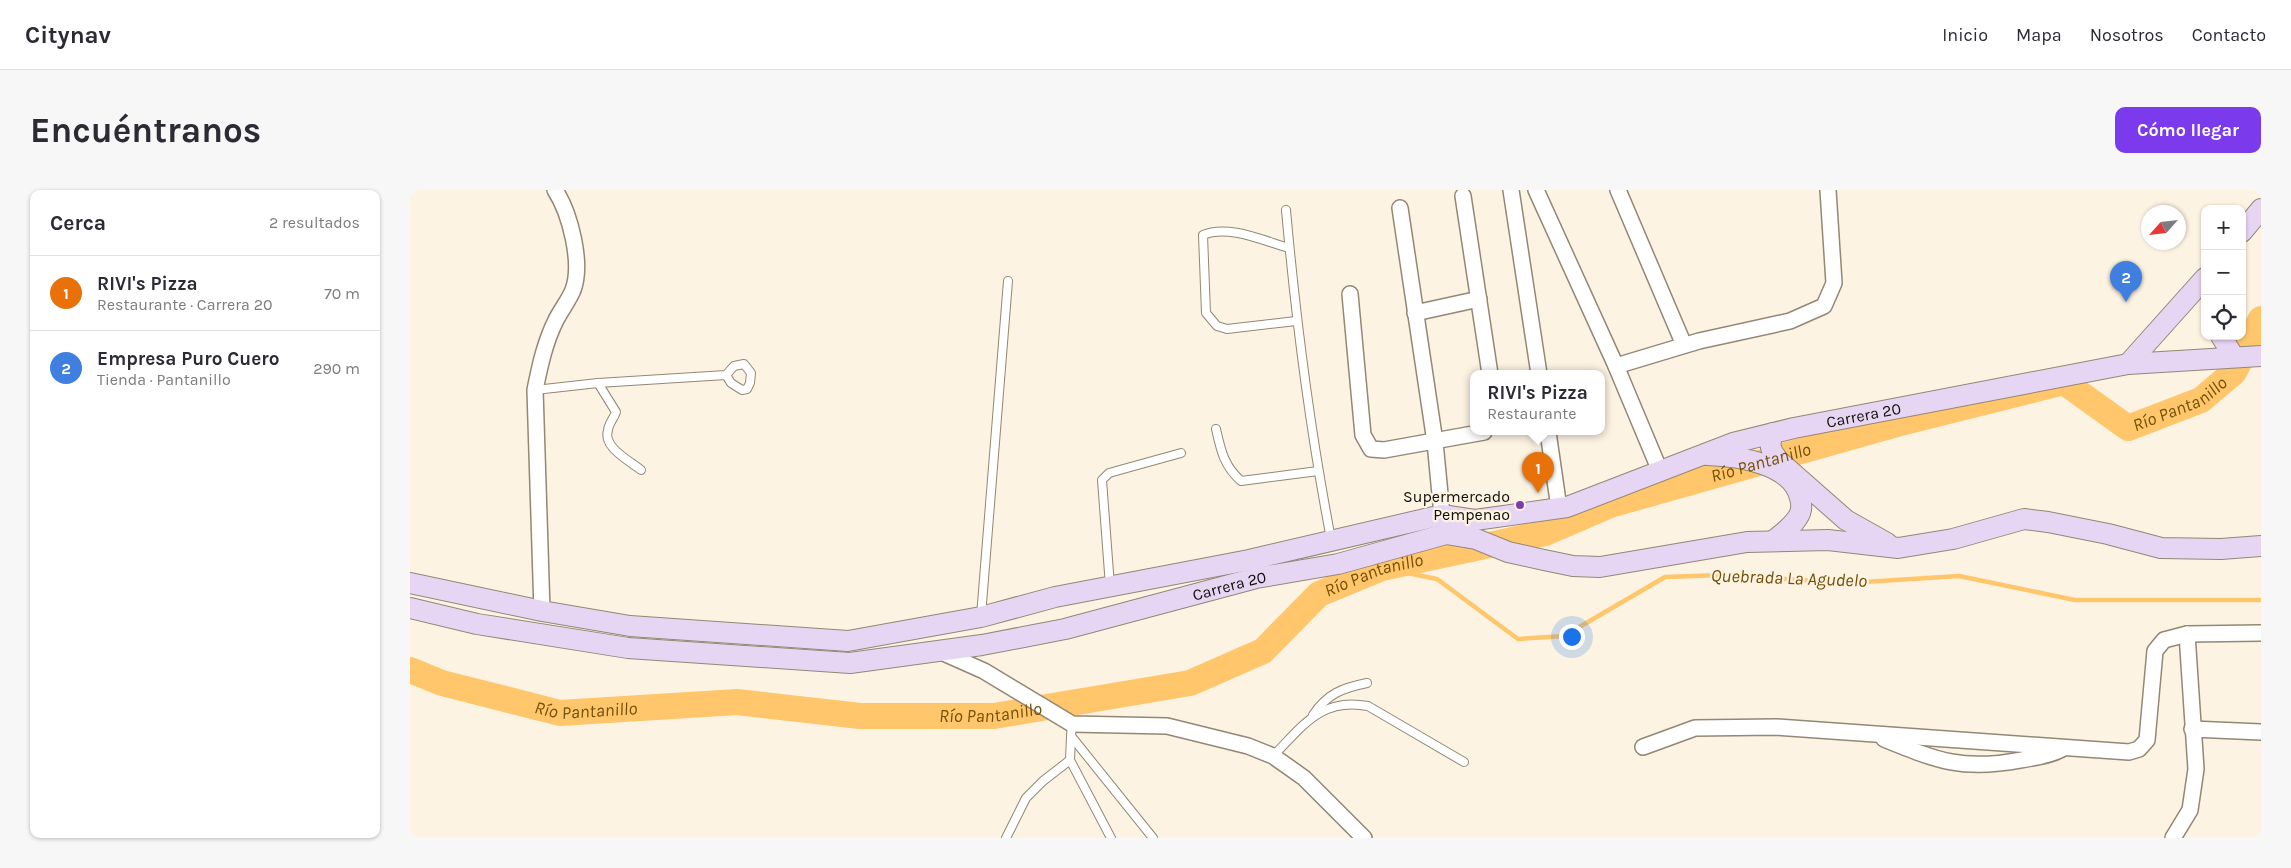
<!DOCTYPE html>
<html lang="es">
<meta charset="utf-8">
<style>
:root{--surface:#fff;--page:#f7f7f7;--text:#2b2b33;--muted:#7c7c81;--line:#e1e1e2;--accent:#7c3aed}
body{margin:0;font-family:Karla,sans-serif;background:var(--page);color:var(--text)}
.controls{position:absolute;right:15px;top:15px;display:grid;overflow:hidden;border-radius:10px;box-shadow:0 1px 4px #0004}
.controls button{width:45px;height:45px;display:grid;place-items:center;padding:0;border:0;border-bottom:1px solid var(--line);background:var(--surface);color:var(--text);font:25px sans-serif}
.compass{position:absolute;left:1731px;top:15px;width:45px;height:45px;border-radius:50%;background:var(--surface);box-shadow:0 1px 4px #0004;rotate:243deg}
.you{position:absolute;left:1161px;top:446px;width:18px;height:18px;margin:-12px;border:4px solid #fff;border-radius:50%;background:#1a73e8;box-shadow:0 0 0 8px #1a73e833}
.badge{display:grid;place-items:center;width:32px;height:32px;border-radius:50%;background:var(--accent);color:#fff;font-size:16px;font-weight:700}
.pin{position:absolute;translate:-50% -41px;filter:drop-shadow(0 1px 2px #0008)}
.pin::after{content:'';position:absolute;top:26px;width:18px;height:15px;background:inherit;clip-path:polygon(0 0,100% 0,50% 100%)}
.popup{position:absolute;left:1060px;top:180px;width:135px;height:65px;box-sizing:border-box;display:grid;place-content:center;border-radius:10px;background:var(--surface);filter:drop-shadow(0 1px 4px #0005);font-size:16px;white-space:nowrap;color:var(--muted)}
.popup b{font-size:19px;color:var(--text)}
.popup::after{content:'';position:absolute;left:50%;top:100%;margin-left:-10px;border:10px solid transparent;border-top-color:var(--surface)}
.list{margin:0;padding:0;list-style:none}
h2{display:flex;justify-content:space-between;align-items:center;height:65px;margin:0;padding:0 20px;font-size:21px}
h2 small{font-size:16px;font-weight:400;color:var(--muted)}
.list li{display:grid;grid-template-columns:32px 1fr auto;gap:15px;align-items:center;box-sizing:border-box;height:75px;padding:0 20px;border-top:1px solid var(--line)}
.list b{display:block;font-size:19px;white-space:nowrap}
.list p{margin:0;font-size:16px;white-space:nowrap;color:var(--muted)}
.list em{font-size:16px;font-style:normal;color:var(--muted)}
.icon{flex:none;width:28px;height:28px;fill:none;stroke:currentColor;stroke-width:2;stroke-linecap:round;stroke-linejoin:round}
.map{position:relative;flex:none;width:1851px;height:648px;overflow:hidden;border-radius:10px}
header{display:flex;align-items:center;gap:30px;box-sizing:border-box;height:70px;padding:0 25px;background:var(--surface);border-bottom:1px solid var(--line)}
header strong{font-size:24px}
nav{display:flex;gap:28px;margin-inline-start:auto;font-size:18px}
.intro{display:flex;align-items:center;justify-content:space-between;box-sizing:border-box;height:120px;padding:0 30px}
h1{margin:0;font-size:35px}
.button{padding:12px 22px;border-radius:10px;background:var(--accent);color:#fff;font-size:18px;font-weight:700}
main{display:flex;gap:30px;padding:0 30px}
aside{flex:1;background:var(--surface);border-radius:10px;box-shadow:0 1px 4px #0004}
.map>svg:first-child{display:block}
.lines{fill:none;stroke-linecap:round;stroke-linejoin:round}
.stream{stroke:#ffc66c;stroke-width:4.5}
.river{stroke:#ffc66c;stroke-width:26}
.lane-casing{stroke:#938775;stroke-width:10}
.street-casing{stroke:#938775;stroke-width:18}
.secondary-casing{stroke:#938775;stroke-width:22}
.lane{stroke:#fff;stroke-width:8}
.street{stroke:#fff;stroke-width:15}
.secondary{stroke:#e7d6f3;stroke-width:20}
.poi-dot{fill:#7f3aad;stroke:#fdf3e3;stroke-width:2}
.labels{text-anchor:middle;stroke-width:4.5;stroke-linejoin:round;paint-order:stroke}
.street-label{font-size:16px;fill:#130f08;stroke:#fdf3e3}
.poi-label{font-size:16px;fill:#130f08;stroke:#fdf3e3;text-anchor:end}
.water-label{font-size:18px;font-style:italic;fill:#744f05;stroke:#fdf3e3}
</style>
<header>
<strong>Citynav</strong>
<nav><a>Inicio</a><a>Mapa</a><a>Nosotros</a><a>Contacto</a></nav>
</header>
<div class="intro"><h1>Encuéntranos</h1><a class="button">Cómo llegar</a></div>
<main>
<aside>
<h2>Cerca<small>2 resultados</small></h2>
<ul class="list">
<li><span class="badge" style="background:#e8710a">1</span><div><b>RIVI's Pizza</b><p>Restaurante · Carrera 20</p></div><em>70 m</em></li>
<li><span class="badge" style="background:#3f7fe0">2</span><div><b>Empresa Puro Cuero</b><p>Tienda · Pantanillo</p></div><em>290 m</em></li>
</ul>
</aside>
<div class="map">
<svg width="1851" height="648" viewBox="0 0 1851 648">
<rect width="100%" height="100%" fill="#fdf3e3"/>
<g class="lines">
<path class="stream" d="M972,378l55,11 81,60 46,-3 101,-59 57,-2 126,8 111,-7 116,24h186"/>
<path class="river" id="s1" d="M0,480l32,13 118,30 177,-11 123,14h134l196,-33 73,-32 56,-57 63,-26 163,-35 65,-28 287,-81 167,-42 64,46 73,-28 33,-28 27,-53"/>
<g class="lane-casing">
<g id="lane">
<path d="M876,20c10,111 24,220 45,329"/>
<path d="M879,58c-25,-7 -61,-24 -86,-13l3,78 11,13 10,3 69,-8"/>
<path d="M188,193l18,29c-2,6 -7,11 -8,18 -6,17 22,31 33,40"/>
<path d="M125,200l63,-7 128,-8 5,8 11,7 5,-1 3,-6 1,-10 -7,-9 -10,2 -8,9"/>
<path d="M806,239c5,22 8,37 25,52l77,-10"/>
<path d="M700,396l-8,-106 7,-7 72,-20"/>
<path d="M571,426l27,-335"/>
<path d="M903,525c14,-21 29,-27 54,-32"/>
<path d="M662,534l-1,12 82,102"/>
<path d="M863,566c30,-30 48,-59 95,-50l96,56"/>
<path d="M660,570l41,78"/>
<path d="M596,648l20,-40 17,-17 27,-21 1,-24"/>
</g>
</g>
<g class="street-casing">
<g id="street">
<path d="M1101,0l28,184"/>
<path d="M1126,0l80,176 44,105"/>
<path d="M1208,0l66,155"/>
<path d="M1053,6l27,178"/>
<path d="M990,18l35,234 7,73"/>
<path d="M940,104l13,141 8,14 13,1 100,-18"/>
<path d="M1005,123l64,-14"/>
<path d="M1206,176l83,-25 91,-20 34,-15 10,-23 -6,-93"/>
<path d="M1138,242l11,76"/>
<path d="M132,421l-7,-221c5,-25 10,-48 21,-70 5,-10 13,-20 17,-30 10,-27 -3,-77 -18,-100"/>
<path d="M529,461l45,20 88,53 95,2 81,20 25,10 31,22 60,60"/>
<path d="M1782,539l69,3"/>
<path d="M1474,549c54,22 79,32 137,21 15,-3 28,-4 41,-11"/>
<path d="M1233,557l52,-19 81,-1 353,25 10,-3 8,-9 8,-89 9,-11 23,-6 74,-1"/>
<path d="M1763,648l17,-28 6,-41 -9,-135"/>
</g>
</g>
<g class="secondary-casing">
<g id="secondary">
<path d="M1832,42l19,-23"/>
<path d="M1811,146l13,21"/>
<path d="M1718,174l77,-86"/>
<path d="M1363,243c-5,13 -2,18 6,28l67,59 41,23"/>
<path d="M1297,265c30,1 85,8 93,43 2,7 2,13 -2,19 -6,10 -16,17 -25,24"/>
<path d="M1036,344l30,5 32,13 36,8 29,6 27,1 147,-25 81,-2 70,8 55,-9 71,-20 24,3 60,12 53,14 60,1 40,-3"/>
<path id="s2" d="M0,393l132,28 88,15 218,15 133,-24 74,-20 194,-37 193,-45 33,5 92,-13 166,-64 61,-15 334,-64 133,-8"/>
<path id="s3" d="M0,418l67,16 151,24 222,15 132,-18 83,-16 191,-51 82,-14 108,-30 29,-14"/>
</g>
</g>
<use href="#lane" class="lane"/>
<use href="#street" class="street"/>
<use href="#secondary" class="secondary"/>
</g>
<circle class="poi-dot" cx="1110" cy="315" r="5"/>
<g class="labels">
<g class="street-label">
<text dy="6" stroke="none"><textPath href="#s2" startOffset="1488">Carrera 20</textPath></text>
<text dy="6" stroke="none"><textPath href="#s3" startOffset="832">Carrera 20</textPath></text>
</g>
<g class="poi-label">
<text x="1100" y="312">Supermercado<tspan x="1100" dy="18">Pempenao</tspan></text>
</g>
<g class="water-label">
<text dy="6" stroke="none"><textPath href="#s1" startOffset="1862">Río Pantanillo</textPath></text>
<text dy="6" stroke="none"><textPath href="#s1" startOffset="1412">Río Pantanillo</textPath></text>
<text dy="6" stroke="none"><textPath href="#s1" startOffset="1008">Río Pantanillo</textPath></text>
<text transform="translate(1379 388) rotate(2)" y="6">Quebrada La Agudelo</text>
<text dy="6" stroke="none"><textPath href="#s1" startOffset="182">Río Pantanillo</textPath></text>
<text dy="6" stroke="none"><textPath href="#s1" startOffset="588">Río Pantanillo</textPath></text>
</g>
</g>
</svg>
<div class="controls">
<button>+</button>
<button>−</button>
<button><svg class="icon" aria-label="locate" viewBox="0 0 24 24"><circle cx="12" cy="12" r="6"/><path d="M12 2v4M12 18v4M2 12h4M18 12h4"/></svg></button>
</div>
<svg class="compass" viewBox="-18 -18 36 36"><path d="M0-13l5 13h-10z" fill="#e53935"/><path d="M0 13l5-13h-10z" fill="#7c7c81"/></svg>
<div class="you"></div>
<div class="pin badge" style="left:1128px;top:303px;background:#e8710a">1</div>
<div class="popup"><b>RIVI's Pizza</b>Restaurante</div>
<div class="pin badge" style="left:1716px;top:112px;background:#3f7fe0">2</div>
</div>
</main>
